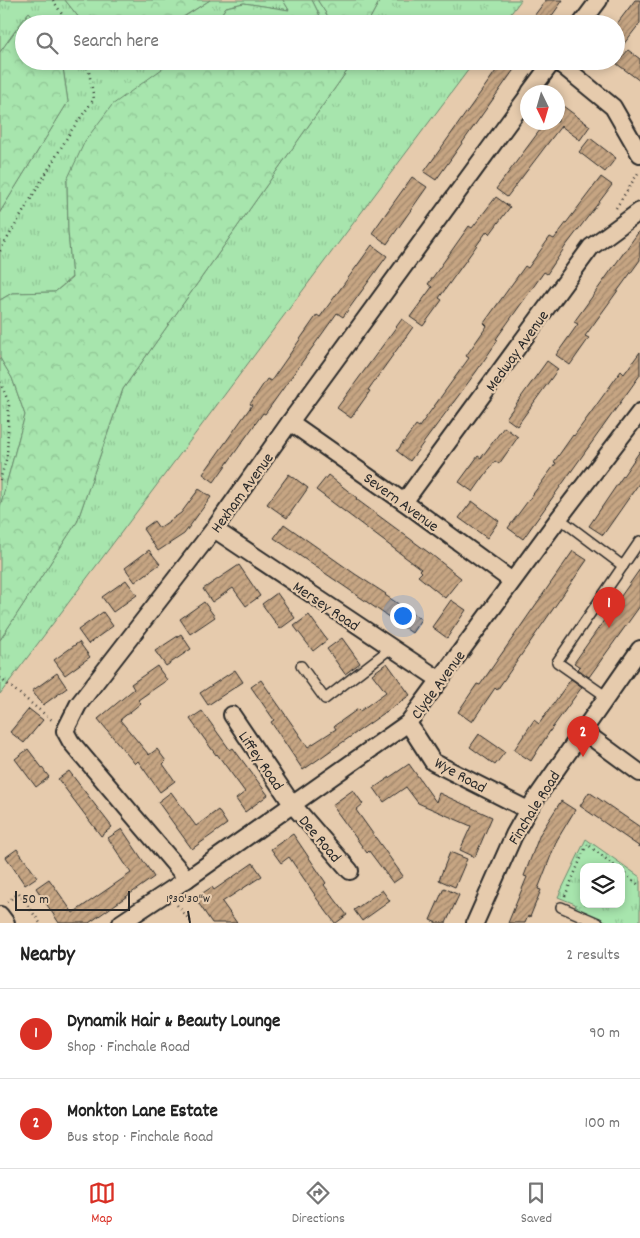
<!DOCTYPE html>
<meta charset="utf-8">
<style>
:root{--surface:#fff;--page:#f6f6f6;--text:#222;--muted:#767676;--line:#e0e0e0;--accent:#d93025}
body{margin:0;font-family:Dekko,sans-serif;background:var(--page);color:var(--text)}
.controls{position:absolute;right:15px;bottom:15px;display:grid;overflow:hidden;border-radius:10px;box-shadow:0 2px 8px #0003}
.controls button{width:45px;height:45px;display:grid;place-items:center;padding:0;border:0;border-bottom:1px solid var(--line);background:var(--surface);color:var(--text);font:25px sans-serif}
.compass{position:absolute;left:520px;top:85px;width:45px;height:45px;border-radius:50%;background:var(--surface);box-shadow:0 2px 8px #0003;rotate:175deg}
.scale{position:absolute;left:15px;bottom:12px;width:115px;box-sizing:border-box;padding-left:5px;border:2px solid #2b2b2b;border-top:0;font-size:14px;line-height:18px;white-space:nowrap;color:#2b2b2b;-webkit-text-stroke:4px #e6cbad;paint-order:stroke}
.you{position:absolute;left:402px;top:615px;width:18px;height:18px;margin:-12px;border:4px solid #fff;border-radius:50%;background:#1a73e8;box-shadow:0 0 0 8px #1a73e833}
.badge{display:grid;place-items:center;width:32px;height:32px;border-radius:50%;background:var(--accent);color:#fff;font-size:16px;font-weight:700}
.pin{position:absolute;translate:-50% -41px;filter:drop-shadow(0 1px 2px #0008)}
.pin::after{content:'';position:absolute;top:26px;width:18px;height:15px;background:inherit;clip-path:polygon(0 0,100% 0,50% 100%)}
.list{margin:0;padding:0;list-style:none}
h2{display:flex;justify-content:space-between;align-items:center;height:65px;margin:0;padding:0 20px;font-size:21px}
h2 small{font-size:16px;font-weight:400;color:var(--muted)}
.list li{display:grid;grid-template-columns:32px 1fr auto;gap:15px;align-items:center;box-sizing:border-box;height:90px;padding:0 20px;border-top:1px solid var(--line)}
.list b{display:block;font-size:19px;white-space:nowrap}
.list p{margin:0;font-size:16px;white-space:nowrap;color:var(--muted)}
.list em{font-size:16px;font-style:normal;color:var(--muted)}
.icon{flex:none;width:28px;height:28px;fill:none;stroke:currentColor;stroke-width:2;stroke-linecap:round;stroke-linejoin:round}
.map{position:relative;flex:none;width:640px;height:923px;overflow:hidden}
.search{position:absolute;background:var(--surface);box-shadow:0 2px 8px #0003;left:15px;right:15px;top:15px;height:55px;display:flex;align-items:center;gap:12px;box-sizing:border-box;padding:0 18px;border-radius:28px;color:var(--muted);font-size:19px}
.sheet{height:245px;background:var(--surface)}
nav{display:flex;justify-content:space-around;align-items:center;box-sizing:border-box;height:70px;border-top:1px solid var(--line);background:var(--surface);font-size:14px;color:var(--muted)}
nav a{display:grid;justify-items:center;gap:2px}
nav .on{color:var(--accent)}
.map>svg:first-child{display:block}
.grass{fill:url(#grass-tufts);stroke:#69886c;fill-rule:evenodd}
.forest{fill:url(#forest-crowns);stroke:#69886c}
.building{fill:url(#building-hatch);stroke:#2b2b2b}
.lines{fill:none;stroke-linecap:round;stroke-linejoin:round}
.service-casing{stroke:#2b2b2b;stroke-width:12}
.minor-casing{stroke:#2b2b2b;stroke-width:20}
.path{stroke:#2b2b2b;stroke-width:2.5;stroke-dasharray:1 4;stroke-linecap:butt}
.service{stroke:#e6cbad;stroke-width:9}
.minor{stroke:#e6cbad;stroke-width:16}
.ticks{fill:none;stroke:#2b2b2b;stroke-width:2}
.labels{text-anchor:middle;stroke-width:4.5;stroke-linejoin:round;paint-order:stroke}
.street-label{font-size:16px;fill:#2b2b2b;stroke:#e6cbad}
.ticks-label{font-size:12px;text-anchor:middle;fill:#2b2b2b;stroke:#e6cbad;stroke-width:4.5;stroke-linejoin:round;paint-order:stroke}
</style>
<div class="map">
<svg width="640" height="923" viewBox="0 0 640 923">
<defs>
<pattern id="grass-tufts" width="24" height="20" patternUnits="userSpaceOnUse" patternTransform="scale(1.25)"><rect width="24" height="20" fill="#a7e5ad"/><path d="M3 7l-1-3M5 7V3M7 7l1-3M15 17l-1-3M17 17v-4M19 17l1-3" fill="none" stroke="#90c595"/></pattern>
<pattern id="forest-crowns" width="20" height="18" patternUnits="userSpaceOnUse" patternTransform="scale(1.25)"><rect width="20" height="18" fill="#a7e5ad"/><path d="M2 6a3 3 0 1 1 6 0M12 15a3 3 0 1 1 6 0" fill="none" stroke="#90c595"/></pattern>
<pattern id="building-hatch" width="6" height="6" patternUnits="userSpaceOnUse" patternTransform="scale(1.25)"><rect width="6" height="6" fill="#c6a583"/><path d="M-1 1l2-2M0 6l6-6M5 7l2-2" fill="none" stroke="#a1876b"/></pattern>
</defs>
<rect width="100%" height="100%" fill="#e6cbad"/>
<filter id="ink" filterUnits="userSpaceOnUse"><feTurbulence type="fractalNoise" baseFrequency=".02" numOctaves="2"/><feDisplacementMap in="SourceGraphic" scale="10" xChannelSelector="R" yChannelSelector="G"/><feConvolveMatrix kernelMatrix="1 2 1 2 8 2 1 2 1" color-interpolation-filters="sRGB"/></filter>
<g filter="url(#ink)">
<g class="grass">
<path d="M0,0h65l19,24h-45l-10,-12 -29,40z"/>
<path d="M210,0h73l6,10 -45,-7 -18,4 -11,17h-42z"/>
<path d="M312,0h6v1l15,23h-9z"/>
<path d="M380,0h141l-18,24h-136z"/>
<path d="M62,61h111l-23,18 -83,101 1,51 4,46 -17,15 -43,1 -12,7v-88l68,-110z"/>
<path d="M342,61h133l-475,633v-54l77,-118 46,-133 224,-318z"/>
<path d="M0,358l12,20 13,37 -25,92z"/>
<path d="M586,839l54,38v46h-29l-34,-13 -2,-6 -17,-7zM584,867h37v37h-37z"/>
</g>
<g class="forest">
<path d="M65,0h145l-38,24h-88z"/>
<path d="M283,0h29l12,24h-109l11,-17 18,-4 45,7z"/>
<path d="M318,0h62l-13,24h-34l-15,-23z"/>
<path d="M29,12l10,12h-15v37h38l6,41 -68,110v-160z"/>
<path d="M173,61h169l5,10 -224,318 -46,133 -77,118v-133l25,-92 -13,-37 -12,-20v-58l12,-7 43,-1 17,-14 -4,-47 -1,-51 18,-39 27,-36z"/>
</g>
<g class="building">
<path d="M546,0h17l-17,24h-18z"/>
<path d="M635,0h5v23l-24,31v-29z"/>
<path d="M628,50l12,9v22l-23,-17z"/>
<path d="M503,61h17l-84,119 -12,-8z"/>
<path d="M563,106l27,20 -10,14 -19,-14 -54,71 -11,-8 50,-67h12v-9z"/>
<path d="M590,138l26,20 -11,14 -26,-20z"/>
<path d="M412,177l15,10 -40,57 -15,-11z"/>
<path d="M601,177l11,8 -47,62 -18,27 -3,-2 -48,67 2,1 -22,32 -66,89 -13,-10 19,-26 3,2 50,-69 -3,-2 21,-30 -3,-3 41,-57 3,2 22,-31 4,2z"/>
<path d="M496,197l14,10 -20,27 -3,-3 -48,67 3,2 -19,26 -13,-9 22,-30 -4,-3 41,-58 3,2z"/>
<path d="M640,230v30l-55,76 4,2 -19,27 -14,-10 22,-31 -4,-2z"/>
<path d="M372,245l15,11 -44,61 -6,-4 -72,101 -2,-1 -49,69 -11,-8 49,-69 -2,-1 17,-25 4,2 46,-66 3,2z"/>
<path d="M402,319l11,8 -45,63 2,1 -19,27 -14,-10z"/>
<path d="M640,352v23l-117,164 -15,-11 48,-65 -2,-1 19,-27 1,1 47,-65 3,3z"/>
<path d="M547,361l11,8 -41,57 -11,-8z"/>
<path d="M504,427l14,10 -19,27 -4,-3 -22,31 -14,-10 19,-26 3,2z"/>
<path d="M640,451v31l-37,53 -14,-9z"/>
<path d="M289,474l19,14 -21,30 -20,-14z"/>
<path d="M328,475l29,23 -1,1 76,56 29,23 -16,20 -27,-22 4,-4 -2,-2 1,-1 -105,-79z"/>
<path d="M199,489l12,8 -27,37 -26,17 -15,-22 11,-8 5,7 22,-15z"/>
<path d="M472,501l27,20 -12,17 -28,-20z"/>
<path d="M284,524l71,50 31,20 -1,1 36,24 -9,14 -138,-95z"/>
<path d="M149,550l11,14 -25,18 -10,-14z"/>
<path d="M573,551l14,9 -90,130 -2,-2 -23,34 -14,-10 19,-28 3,1z"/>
<path d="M239,565l21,31 -14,10 -13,-18 -21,14 -9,-13z"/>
<path d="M640,569v37l-51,71 -11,-8 2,-2 -6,-4z"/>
<path d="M126,580l11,15 -24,17 -11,-15z"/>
<path d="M277,593l18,25 -15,11 -18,-25z"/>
<path d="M451,600l15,10 -19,28 -15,-11z"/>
<path d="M204,602l11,15 -25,17 -10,-15z"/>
<path d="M103,612l10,14 -25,18 -10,-14z"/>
<path d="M309,615l18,25 -14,11 -19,-25z"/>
<path d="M181,634l10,15 -25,17 -11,-15z"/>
<path d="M342,638l18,25 -15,11 -18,-25z"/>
<path d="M79,642l11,15 -25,18 -11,-15z"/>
<path d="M387,663l23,32 -107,75 -32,-48 3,-2 -23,-33 10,-7 47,67 28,-18 -2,-3 24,-17 2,2 26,-19 -14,-18z"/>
<path d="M157,666l10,14 -29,20 3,3 -21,17 29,35 8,-6 9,12 -3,3 12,17 -15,11 -22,-31 -3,3 -37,-45 36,-30 -3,-5z"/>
<path d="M235,670l8,12 -35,23 -8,-12z"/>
<path d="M57,673l10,15 -24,17 -11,-14z"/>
<path d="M571,679l11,8 -32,44 -19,30 -17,-11 20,-30 5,4z"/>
<path d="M29,709l14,11 -19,23 -14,-11z"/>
<path d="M202,711l28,39 3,-2 35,47 -23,17 -9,-13 9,-7 -28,-38 -1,1 -26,-36z"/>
<path d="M479,734l26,18 -10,13 -25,-18z"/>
<path d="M28,749l21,28 -13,10 -21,-28z"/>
<path d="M409,764l27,38 3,-9 53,24 -17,40 -15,-7 11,-24 -53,-23 -12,-16 -22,15 -10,-14z"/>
<path d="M69,771l43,56 -11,9 -43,-57z"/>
<path d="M353,790l10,14 -7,6 47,66 -10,7 -24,-32 -2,2 -35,-48z"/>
<path d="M171,792l25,34 22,-16 9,14 -35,25 -34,-47z"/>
<path d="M589,792l51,35v20l-60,-41z"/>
<path d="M561,801l14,9 -18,30 -19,49 3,1 -11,27 -2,-1 -3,7h-17l19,-46 -3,-1 16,-42z"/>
<path d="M122,829l32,48 -65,46h-30l-23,-35 13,-9 24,34 58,-40 -23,-35z"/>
<path d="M293,834l33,49 -2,2 23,30 -11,8h-1l-21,-28h1l-26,-38 -8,6 -10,-14z"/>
<path d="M17,849l20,28 -12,8 -19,-28z"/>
<path d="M450,852l17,7 -12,28 -16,-7z"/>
<path d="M253,863l9,13 -40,26 15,21h-25l-17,-25 17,-11 2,3z"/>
<path d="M444,888l15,7 -13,28h-9l-7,-3z"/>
<path d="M382,890l8,11 -28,20 -8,-11z"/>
</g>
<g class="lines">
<g class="service-casing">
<g id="service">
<path d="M559,518l64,48"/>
<path d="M301,666l24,33 66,-51"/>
<path d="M607,697l-50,-35 83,-121"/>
<path d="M561,907l37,16"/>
</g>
</g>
<g class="minor-casing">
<g id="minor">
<path d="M581,24l18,-24"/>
<path d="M557,61l56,46 27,47"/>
<path d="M530,92l23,-31"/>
<path d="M290,422l114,80 108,79"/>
<path d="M404,502l187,-255 49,-36"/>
<path d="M214,529l226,151"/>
<path d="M232,715l60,89 58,67"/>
<path d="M408,723l25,39 95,48"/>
<path d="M583,731l57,42"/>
<path d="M187,879l-116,-137 -6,-11 13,-26 136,-176 76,-107 238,-326"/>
<path d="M0,915l6,8"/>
<path d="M121,923l66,-44 221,-156 151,-205 81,-106"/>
<path d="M475,923l39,-88 14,-25 112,-161"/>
</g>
</g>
<g class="path">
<path d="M53,0l15,24"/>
<path d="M616,208l24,-38"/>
<path d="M0,251l71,-120 23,-32 -5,-27 -5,-11"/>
<path d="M0,382l9,21 -2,54 -7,23"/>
<path d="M0,678l53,43"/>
<path d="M621,871l19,15"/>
<path d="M565,896l22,-52 29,23"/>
<path d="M7,902l12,-9 21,30"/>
<path d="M177,905l15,18"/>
</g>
<use href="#service" class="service"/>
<use href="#minor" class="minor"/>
</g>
</g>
<path class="ticks" d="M188,911l2,12"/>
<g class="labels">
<g class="street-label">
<text transform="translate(516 350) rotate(-54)" y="6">Medway Avenue</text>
<text transform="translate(241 492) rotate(-54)" y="6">Hexham Avenue</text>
<text transform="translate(402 501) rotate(36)" y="6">Severn Avenue</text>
<text transform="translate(327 605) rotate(34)" y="6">Mersey Road</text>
<text transform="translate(437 684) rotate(-54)" y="6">Clyde Avenue</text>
<text transform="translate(262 760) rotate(56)" y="6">Liffey Road</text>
<text transform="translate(461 774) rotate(29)" y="6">Wye Road</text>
<text transform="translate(533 807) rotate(-58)" y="6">Finchale Road</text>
<text transform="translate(321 838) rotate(50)" y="6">Dee Road</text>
</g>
</g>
<g class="ticks-label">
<text x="188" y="902">1°30'30"W</text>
</g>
</svg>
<div class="controls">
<button><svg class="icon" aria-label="layers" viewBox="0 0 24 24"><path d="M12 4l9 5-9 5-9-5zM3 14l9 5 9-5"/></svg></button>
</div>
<svg class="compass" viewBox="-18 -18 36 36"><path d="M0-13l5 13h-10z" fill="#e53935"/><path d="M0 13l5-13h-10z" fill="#767676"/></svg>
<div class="scale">50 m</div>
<div class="you"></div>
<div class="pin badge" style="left:609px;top:628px">1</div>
<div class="pin badge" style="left:583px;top:757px">2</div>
<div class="search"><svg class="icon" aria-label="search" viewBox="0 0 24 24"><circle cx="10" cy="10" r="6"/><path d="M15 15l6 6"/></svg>Search here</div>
</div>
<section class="sheet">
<h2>Nearby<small>2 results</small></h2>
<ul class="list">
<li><span class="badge">1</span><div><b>Dynamik Hair &amp; Beauty Lounge</b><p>Shop · Finchale Road</p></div><em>90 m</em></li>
<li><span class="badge">2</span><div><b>Monkton Lane Estate</b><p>Bus stop · Finchale Road</p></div><em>100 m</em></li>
</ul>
</section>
<nav>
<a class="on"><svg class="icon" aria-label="map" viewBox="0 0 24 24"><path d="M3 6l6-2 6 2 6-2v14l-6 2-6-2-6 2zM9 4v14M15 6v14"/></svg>Map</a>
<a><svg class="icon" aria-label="directions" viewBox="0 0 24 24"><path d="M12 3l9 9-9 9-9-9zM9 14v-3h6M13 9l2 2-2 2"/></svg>Directions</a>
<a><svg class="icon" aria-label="saved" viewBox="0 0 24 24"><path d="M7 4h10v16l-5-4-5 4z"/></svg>Saved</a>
</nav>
